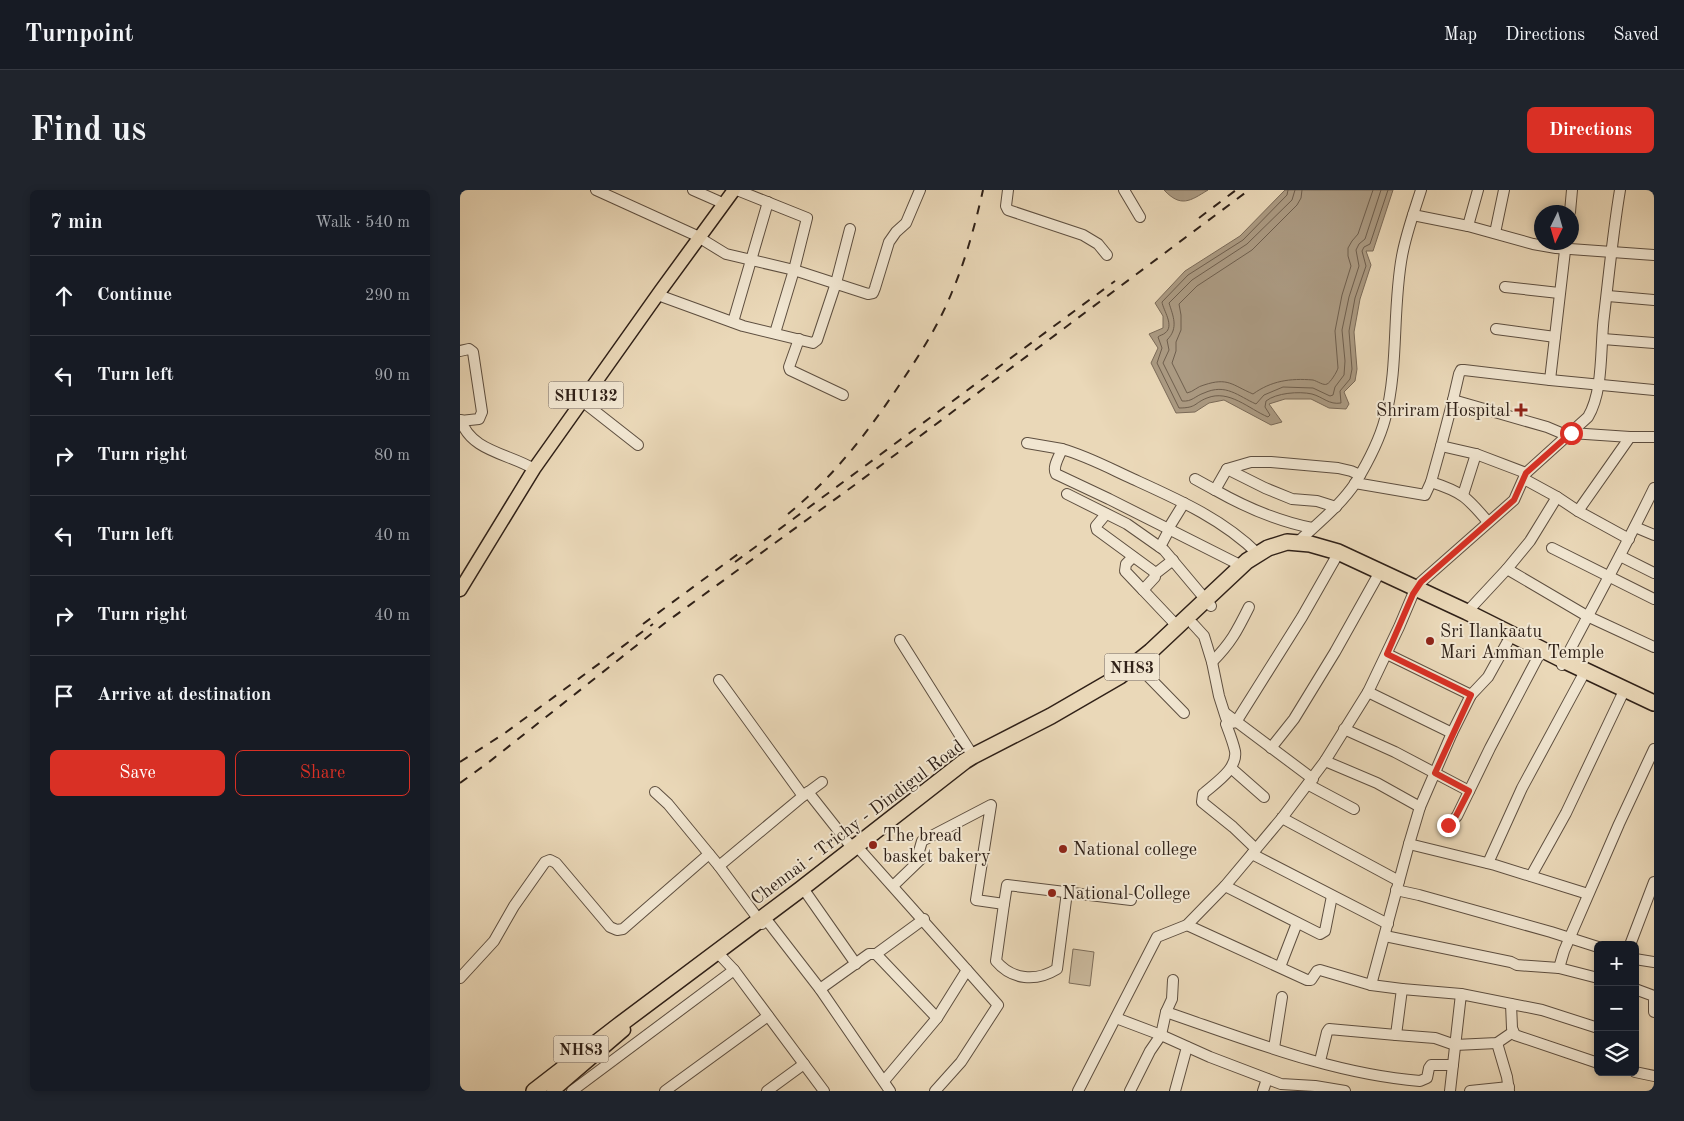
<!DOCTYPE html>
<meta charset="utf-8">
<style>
:root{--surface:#171b24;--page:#20242c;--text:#f1f3f6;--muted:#9ea1a6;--line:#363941;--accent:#d93025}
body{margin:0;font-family:"Old Standard TT",serif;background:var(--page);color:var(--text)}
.controls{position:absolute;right:15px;bottom:15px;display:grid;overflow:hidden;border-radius:8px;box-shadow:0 2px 8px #0003}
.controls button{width:45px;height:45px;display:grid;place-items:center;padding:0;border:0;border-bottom:1px solid var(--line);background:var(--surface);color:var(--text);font:25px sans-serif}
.compass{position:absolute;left:1074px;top:15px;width:45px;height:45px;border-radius:50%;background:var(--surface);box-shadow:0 2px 8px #0003;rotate:185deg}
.stop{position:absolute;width:15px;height:15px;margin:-11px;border:4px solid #d93025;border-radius:50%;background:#fff}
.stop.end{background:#d93025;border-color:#fff;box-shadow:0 1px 5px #0008}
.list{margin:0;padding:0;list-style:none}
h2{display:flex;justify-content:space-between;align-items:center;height:65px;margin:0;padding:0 20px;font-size:21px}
h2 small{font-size:16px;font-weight:400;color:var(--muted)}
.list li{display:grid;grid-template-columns:32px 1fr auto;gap:15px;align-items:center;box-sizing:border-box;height:80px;padding:0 20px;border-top:1px solid var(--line)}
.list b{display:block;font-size:19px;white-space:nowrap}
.list em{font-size:16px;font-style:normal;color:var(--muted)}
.actions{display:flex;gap:10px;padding:15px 20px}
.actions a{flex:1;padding:11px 0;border:1px solid var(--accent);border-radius:8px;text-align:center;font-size:18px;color:var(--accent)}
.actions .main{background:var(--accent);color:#fff}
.icon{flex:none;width:28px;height:28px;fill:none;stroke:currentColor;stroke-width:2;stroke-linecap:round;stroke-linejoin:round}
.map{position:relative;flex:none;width:1194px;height:901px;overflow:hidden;border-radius:8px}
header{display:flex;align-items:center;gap:30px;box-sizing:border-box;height:70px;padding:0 25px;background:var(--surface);border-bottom:1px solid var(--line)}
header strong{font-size:24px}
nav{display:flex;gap:28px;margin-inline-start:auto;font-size:18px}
.intro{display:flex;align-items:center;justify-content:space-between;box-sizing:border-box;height:120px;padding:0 30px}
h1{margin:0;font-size:35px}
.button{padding:12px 22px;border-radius:8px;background:var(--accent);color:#fff;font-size:18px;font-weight:700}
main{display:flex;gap:30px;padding:0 30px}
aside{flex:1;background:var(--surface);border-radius:8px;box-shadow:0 2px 8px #0003}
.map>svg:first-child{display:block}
.green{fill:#cab99d;stroke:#7d6d5a}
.water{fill:#ab9a82;stroke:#7a6a58}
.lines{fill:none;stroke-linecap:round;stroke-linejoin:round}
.shore{stroke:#6e5e4d;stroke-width:1}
.minor-casing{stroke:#5e4f40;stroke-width:12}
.major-casing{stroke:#302118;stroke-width:15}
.highway-casing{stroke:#302118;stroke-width:18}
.minor{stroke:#f1e6d1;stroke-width:10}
.major{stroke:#ead8b8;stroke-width:12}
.highway{stroke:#ead8b8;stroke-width:15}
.rail{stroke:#302118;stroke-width:2;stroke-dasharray:9 9;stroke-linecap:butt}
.route{stroke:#d93025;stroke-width:6}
.poi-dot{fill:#8f2418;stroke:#f1e6d1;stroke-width:2}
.labels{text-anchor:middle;stroke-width:4;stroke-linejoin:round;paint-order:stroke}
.shield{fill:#f1e6d1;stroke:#6a5c50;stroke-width:1}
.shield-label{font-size:16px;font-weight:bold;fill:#302118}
.poi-label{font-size:18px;fill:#302118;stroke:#f1e6d1;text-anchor:start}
.street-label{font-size:18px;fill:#302118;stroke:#f1e6d1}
</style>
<header>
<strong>Turnpoint</strong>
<nav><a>Map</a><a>Directions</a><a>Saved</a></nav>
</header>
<div class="intro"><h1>Find us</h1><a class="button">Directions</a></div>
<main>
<aside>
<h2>7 min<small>Walk · 540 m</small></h2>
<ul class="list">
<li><svg class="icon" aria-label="ahead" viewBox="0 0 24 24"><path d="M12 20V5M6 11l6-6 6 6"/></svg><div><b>Continue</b></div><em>290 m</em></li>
<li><svg class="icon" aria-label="left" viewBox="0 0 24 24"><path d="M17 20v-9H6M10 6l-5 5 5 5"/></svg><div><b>Turn left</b></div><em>90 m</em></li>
<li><svg class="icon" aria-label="right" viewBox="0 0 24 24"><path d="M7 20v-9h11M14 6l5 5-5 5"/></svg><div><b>Turn right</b></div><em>80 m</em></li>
<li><svg class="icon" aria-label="left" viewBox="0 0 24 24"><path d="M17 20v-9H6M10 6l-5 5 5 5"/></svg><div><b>Turn left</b></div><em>40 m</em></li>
<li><svg class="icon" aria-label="right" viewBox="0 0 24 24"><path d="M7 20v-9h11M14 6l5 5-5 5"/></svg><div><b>Turn right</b></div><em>40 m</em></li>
<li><svg class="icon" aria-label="arrive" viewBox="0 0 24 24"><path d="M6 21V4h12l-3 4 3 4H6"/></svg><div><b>Arrive at destination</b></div></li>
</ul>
<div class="actions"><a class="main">Save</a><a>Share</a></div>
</aside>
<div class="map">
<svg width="1194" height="901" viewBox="0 0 1194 901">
<rect width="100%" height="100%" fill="#ead8b8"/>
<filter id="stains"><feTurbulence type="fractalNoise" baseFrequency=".004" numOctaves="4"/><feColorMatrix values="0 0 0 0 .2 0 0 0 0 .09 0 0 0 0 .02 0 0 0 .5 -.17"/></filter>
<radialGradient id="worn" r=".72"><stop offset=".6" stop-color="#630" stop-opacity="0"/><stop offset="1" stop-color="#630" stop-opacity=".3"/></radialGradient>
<path class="green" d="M613,759l21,3 -4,34 -21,-3z"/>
<g class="water">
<path d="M704,0h44c-18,11 -27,18 -44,0z"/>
<path d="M825,0h108l-20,61h-7l5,14 -11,34 -6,33 3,37 -2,12 -11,11 5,12 -3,5 -17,-1 -18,-9h-26l-16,5 13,18 -11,3 -47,-25 -15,3 -14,9 -19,1 -25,-50 7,-15 -9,-14 14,-6v-12l-8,-13 30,-32 55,-35z"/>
</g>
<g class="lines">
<g class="shore">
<path d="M828,0l-1,5 -44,45 -55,35 -26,27c1,8 13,24 3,31 -2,2 -5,2 -7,4l4,11 -5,15 22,45c18,0 15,-5 28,-10 22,-9 42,11 61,19l2,-2 -5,-8 1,-6c10,-8 33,-10 46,-7 11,3 17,11 29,9l-1,-12 10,-12 2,-10 -3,-38 6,-33 11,-32 -4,-15 2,-4 6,-3 18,-54"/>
<path d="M835,0l-3,10 -45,44 -55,36 -23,23c4,13 10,25 -2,37l2,10 -6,13 19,38c10,1 13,-5 22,-8 22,-10 34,3 52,11l8,-9 19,-8 30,1 17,8 3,-1 2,-8 9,-12 1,-14 -3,-31 7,-33 10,-31 -3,-16 3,-6 6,-5 16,-49"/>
<path d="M842,0l-1,8 -4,7 -45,45 -55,36 -18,18 2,11v15l-5,12v9l-4,12 15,30c6,-1 11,-7 17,-8 24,-8 28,0 49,9 18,-13 37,-16 60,-14 4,1 11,6 14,4 3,-1 10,-12 11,-16l-3,-37 7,-36 9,-29 -3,-10v-8l4,-7 6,-7 15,-44"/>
</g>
<g class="minor-casing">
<g id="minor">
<path d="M136,0l99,45 31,19 68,16 74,24 5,-1 2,-5 14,-46 7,-10 10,-9 14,-33"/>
<path d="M233,0l25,11"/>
<path d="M277,0l70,28 -13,52 -19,63"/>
<path d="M548,0l-2,16 2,4 75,25 15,9 9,11"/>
<path d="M664,0l16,27"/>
<path d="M1110,22l2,-22"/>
<path d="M953,25l55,11 65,18 23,4 98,7"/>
<path d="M1008,36l10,-36"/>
<path d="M1035,43l9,-43"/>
<path d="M1045,97l54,6"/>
<path d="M198,105l85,31 70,17 4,-3 19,-57 14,-54"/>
<path d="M1148,106l46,4"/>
<path d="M273,132l35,-120"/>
<path d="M1036,139l59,8"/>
<path d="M339,149l-10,28 1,3 53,25"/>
<path d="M1143,149l51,4"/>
<path d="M0,161l9,-2 4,3 9,60 -3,7 -19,2"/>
<path d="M1090,190l16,-138"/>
<path d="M993,210l6,-26 2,-4h3l86,10 104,10"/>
<path d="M122,211l56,44"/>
<path d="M1,230c9,31 49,34 73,49"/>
<path d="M1111,243l59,4h24"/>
<path d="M567,253l35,6"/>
<path d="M767,279l38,19 27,11 25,2 19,6"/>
<path d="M1066,283l-50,-19 -35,-8 12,-46 94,27 19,8"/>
<path d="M735,289l20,11"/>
<path d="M971,292c31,10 36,15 57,40"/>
<path d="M895,293l70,12 6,-13 10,-36"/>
<path d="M607,304l60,30 37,26 47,56"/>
<path d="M1003,305l13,-41"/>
<path d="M1097,307l21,14 51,28"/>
<path d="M1118,321l52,-74"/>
<path d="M646,324l-10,12 1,4 56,41 2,3v3l-12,13 35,37"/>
<path d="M1175,337l19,8"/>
<path d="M852,338c-35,-7 -67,-21 -97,-38l12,-21 24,-7h20l67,6 13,3 9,4"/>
<path d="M708,339l16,-26"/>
<path d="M838,352c20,-19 43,-37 58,-60 12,-20 23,-40 29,-63 14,-53 7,-109 17,-163 4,-22 12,-44 19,-66"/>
<path d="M700,357l9,-17"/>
<path d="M1092,358l102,51"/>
<path d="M1160,366l34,17"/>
<path d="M673,367l-7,7 -1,7 18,19"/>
<path d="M782,376l-133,-67 -53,-25c-4,-7 3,-17 6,-25 25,7 47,19 71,30 44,20 90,40 125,75"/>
<path d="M1047,379l80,47 67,31"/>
<path d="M695,384l18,-14"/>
<path d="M1007,422l40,-43 23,-28 27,-44 -33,-18"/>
<path d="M733,434l11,12 8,26 7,34 7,22"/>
<path d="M440,450l73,116"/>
<path d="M927,464l84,41"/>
<path d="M752,472c19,-19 25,-31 37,-55"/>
<path d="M1102,475c31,-59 63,-117 92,-177"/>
<path d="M682,480l42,43"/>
<path d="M259,490l84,116"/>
<path d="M908,502l84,41"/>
<path d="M765,523l88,66"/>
<path d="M884,539l51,23 74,39"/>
<path d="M811,558l23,-29 41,-67 42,-75"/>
<path d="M865,571l52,22 43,24"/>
<path d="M771,578l33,29"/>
<path d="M849,595l45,24"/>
<path d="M195,602l13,12 51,62 43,58"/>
<path d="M348,602l45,57"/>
<path d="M822,628l117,63"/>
<path d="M989,635l8,-9 33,-68 49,-93"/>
<path d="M949,654l86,21 93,29"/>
<path d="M796,659l-23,-22 -31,-25 1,-8c12,-11 35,-25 32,-43 -2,-9 -6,-19 -9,-27l10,-2 66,-105 33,-58"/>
<path d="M401,661l106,119"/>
<path d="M792,664l136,70"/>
<path d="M1028,673l34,-75 60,-111"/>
<path d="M259,676l84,-70 19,-14"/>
<path d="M1071,686l35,-63 56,-118"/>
<path d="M433,696l28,-27 -3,-4 4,-14 69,-36 -15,95 28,4 3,-19 124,15"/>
<path d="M765,696l95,48 5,-3 7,-35"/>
<path d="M936,700l23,5 132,37 47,15"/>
<path d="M347,704l49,70"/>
<path d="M544,714l-8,57c16,19 40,21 61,8l10,-77"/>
<path d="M309,733l51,66 70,102"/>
<path d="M727,735l120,55h4l6,-9 3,-1 51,15 38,-141 11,-37 32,-74 19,-38 17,-18 20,-36"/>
<path d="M925,746l126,26 6,3 42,3 39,10"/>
<path d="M1170,755l24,-63"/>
<path d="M257,762l17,18 90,121"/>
<path d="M416,764l48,-35"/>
<path d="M1175,769l19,3"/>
<path d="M820,777l17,-44"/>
<path d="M1099,778l5,-17 6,-14 49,-113 35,-75"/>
<path d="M0,788l34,-37 20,-35 31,-44 5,-2 6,3 54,64 7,3 6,-1 86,-75"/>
<path d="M911,795l31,4"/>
<path d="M360,799l49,-35h7l61,64 30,-48 31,35 -37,57 -26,29"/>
<path d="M1175,799l19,7v16"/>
<path d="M1051,814l1,24 3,7 83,28"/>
<path d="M706,822c82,28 167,62 254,69l7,-3 2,-10 2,-3h22"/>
<path d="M656,828l45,17 49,22 71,27 34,2 30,5"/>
<path d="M936,845l39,3 20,7 42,-2 16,-11"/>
<path d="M1037,853l10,34 2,14"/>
<path d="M814,858l8,-51"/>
<path d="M860,871l7,-29 2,-3 67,6 6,-46 59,5"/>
<path d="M1175,882l19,4"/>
<path d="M424,891l53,-63"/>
<path d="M112,901l162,-121"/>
<path d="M205,901l103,-75"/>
<path d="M307,901l37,-27"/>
<path d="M618,901l79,-154 30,-12 38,-39 57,-68 43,-57 43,-69 31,-65 14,-33 8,-12 93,-82 12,-27 62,-56c16,-27 12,-71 16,-101 5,-42 9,-84 16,-126"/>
<path d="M670,901l20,-40 11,-16 5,-23 6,-13 1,-19"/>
<path d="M715,901l12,-44"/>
<path d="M803,901l4,-12"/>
<path d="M990,901l11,-97 81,16 56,18"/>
<path d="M1010,901l39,-4"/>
</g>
</g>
<g class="major-casing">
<g id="major">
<path d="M0,400l74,-121 127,-179 73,-100"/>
<path d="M93,901l71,-61"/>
</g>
</g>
<g class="highway-casing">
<path id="highway" d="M74,901l84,-65 183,-137 164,-128 8,-5 78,-40 69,-40 31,-25 96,-90 21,-13 19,-6 23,2 28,8 129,60 98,49 89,42"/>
</g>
<use href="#minor" class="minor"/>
<use href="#major" class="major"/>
<use href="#highway" class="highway"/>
<g class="rail">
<path d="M739,28l37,-28"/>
<path d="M328,324c47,-38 83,-86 116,-136 18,-27 36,-56 48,-86 14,-33 23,-67 31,-102"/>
<path d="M275,372l380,-281"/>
<path d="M183,434l95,-70"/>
<path d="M0,572l45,-29 148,-109"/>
<path d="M0,593l29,-21 176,-139 191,-139 393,-294"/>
</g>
</g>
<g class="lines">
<path class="route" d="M988,635l8,-9 13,-25 -34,-18 36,-78 -84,-41 26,-60 8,-12 93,-82 12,-27 45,-40"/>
</g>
<g class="poi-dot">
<path d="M1058.5 212.5h5v5h5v5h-5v5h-5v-5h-5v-5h5z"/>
<circle cx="970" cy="451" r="5"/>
<circle cx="413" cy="655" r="5"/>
<circle cx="603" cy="659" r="5"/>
<circle cx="592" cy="703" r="5"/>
</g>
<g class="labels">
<g class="shield">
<rect x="88.5" y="191.5" width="75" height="27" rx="4"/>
<rect x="644.5" y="463.5" width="55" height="27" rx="4"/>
<rect x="93.5" y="845.5" width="55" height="27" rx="4"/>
</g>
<g class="shield-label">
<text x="126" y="211">SHU132</text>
<text x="672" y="483">NH83</text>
<text x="121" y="865">NH83</text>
</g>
<g class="poi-label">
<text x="1050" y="226" text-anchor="end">Shriram Hospital</text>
<text x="980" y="447">Sri Ilankaatu<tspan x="980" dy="21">Mari Amman Temple</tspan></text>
<text x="423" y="651">The bread<tspan x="423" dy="21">basket bakery</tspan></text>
<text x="613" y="665">National college</text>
<text x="602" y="709">National College</text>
</g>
<g class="street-label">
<text transform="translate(397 632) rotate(-37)" y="6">Chennai - Trichy - Dindigul Road</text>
</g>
</g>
<rect width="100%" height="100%" filter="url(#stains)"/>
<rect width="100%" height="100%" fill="url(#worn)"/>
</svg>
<div class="controls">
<button>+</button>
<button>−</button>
<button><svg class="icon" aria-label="layers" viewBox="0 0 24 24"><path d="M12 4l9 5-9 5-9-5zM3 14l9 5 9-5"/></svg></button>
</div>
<svg class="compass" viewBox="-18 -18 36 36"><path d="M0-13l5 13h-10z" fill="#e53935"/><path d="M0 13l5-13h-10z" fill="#9ea1a6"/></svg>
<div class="stop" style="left:1111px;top:243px"></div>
<div class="stop end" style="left:988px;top:635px"></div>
</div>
</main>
